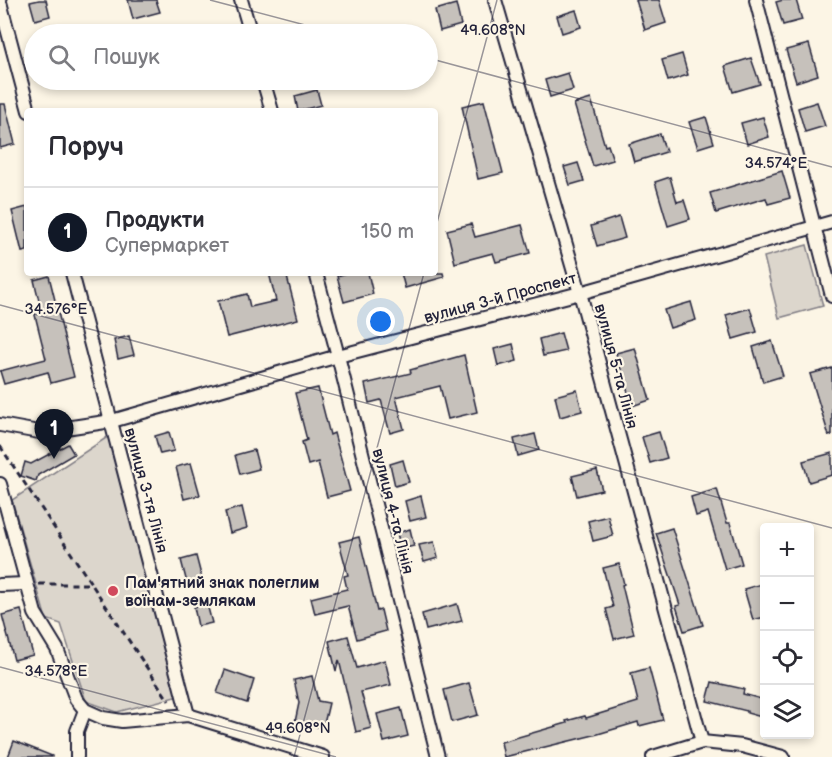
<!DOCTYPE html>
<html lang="uk">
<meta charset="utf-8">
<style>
:root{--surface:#fff;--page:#f7f7f7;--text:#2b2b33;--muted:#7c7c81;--line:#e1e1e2;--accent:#111827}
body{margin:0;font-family:"Balsamiq Sans",sans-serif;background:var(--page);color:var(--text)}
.controls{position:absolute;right:18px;bottom:18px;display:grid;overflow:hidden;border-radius:6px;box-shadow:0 3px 9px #0003}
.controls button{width:54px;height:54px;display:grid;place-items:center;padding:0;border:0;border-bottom:2px solid var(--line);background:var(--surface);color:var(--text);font:30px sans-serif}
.you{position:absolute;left:381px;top:322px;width:21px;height:21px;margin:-15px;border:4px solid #fff;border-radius:50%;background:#1a73e8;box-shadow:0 0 0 9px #1a73e833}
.badge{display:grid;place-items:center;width:39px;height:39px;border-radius:50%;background:var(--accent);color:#fff;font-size:20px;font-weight:700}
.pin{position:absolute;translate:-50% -50px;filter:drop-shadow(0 2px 3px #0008)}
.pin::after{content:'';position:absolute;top:32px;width:21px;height:18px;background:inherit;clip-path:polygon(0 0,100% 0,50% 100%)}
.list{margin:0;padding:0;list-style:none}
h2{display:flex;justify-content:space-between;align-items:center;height:78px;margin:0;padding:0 24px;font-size:26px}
h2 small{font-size:20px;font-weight:400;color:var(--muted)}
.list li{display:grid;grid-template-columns:39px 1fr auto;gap:18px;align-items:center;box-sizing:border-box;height:90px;padding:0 24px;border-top:2px solid var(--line)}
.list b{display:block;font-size:22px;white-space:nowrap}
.list p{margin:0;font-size:20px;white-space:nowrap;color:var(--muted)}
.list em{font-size:20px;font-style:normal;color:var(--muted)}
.icon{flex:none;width:33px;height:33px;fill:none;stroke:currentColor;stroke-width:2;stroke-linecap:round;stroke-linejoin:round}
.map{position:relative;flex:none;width:832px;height:757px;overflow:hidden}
.search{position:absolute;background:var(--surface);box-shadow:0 3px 9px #0003;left:24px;top:24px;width:414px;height:66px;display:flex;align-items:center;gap:15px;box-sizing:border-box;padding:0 21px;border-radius:33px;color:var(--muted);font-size:22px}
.panel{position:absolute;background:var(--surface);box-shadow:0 3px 9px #0003;left:24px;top:108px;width:414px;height:168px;border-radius:6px}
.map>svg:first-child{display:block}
.green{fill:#dcd6cc;stroke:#7f7c84;stroke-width:1.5}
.building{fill:#c6c1bb;stroke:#22223b;stroke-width:1.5}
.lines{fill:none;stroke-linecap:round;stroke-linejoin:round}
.street-casing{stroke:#22223b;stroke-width:16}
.path{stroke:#22223b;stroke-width:3;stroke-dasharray:6 4.5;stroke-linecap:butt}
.street{stroke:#fcf5e5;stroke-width:12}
.ticks{fill:none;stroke:#22223b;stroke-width:1.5;stroke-opacity:0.45}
.poi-dot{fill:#d1495b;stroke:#fcf5e5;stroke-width:2}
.labels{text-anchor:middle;stroke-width:4.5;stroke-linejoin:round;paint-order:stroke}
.street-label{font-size:16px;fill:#22223b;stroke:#fcf5e5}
.poi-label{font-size:16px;font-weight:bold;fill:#22223b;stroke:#fcf5e5;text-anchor:start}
.ticks-label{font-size:15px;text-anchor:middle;fill:#22223b;stroke:#fcf5e5;stroke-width:4.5;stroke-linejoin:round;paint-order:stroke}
</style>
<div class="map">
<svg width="832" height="757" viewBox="0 0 832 757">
<rect width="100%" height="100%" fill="#fcf5e5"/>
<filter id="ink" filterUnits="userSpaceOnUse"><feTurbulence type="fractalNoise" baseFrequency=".0167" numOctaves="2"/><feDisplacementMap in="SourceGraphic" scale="12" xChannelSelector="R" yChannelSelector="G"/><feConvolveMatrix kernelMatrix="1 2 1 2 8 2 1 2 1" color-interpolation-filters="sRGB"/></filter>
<g filter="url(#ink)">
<g class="green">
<path d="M807,245l16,61 -44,12 -15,-61z"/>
<path d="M109,436l70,260 -62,16 -31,-11 -25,-77 -15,-5 -34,-119z"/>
</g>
<g class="building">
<path d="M39,0h7l4,16 -15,4 -5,-18z"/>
<path d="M128,0h28l4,12 -27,7z"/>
<path d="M636,0h23l7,23 -21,7z"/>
<path d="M783,0h13l6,20 -19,5 -7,-23z"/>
<path d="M456,4l5,21 -21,6 -5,-21z"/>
<path d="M576,10l5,17 -19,6 -5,-17z"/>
<path d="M809,44l9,31 -22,7 -10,-32z"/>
<path d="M682,54l6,21 -20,6 -6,-21z"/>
<path d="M751,58l9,26 -27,8 -8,-26z"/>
<path d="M568,73l5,17 -23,7 -5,-17z"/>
<path d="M317,90l4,15 -23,6 -3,-15z"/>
<path d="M591,99l14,47 3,-1 5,15 -20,6 -19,-62z"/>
<path d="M484,101l19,72 -25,6 -16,-73z"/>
<path d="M817,102l8,24 -20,6 -7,-24z"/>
<path d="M0,104h5l10,40 -15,4z"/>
<path d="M706,117l8,26 -16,5 -9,-26z"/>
<path d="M763,117l6,20 -22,7 -6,-21z"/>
<path d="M660,134l6,18 -32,10 -5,-18z"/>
<path d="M578,163l6,18 -14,4 -6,-18z"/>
<path d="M782,171l8,27 -22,6 -2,-6 -50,15 -6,-20z"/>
<path d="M670,177l7,25 7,-2 6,19 -22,7 -13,-44z"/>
<path d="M27,207v44l-5,1 -10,-41z"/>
<path d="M619,217l6,21 -28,8 -6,-20z"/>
<path d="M471,224l4,13 47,-12 8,28 -34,9 -3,-9 -38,10 -8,-33z"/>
<path d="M269,273h17l12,46 -71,18 -9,-36 29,-7 3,13 26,-6z"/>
<path d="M347,273h21l5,21 -29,8 -7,-26z"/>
<path d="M401,273h42l1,4 -39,11z"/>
<path d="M49,276l25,101 -23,6 -3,-11 -44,12 -4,-13 46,-12 -12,-48 7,-2 -7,-29z"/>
<path d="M691,302l5,18 -26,8 -6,-18z"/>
<path d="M750,308l7,24 -24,7 -7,-24z"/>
<path d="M561,333l5,18 -23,5 -4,-17z"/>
<path d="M129,336l5,19 -16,4 -4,-19z"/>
<path d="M772,341l11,35 -20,6 -10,-35z"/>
<path d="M513,344l4,17 -19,5 -4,-17z"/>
<path d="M635,348l15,52 -18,6 -16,-53z"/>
<path d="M464,355l13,57 -29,7 -8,-33 -44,11 8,32 -14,4 -9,-33 -12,3 -4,-19 46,-11 -1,-3z"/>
<path d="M832,368v67l-3,1 -19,-62z"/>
<path d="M318,388l12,47 4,-2 16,58 -23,6 -9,-35 -10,3 -6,-23 5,-2 -12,-47z"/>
<path d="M577,390l5,21 -22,6 -5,-21z"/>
<path d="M169,432l5,19 -14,3 -5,-18z"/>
<path d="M659,432l8,26 -17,5 -8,-26z"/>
<path d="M535,434l4,16 -21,6 -4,-17z"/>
<path d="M68,444l6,10 -36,21 -2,6 -15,-5 4,-14 6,2z"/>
<path d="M254,450l5,19 -19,5 -5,-19z"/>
<path d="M832,453v22l-23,7 -6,-21z"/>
<path d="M403,460l6,22 -14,4 -5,-22z"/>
<path d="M191,463l9,32 -16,4 -8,-32z"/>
<path d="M597,470l5,20 -25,6 -5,-20z"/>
<path d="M717,489l10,34h3l12,41 -17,5 -17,-57 -12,4 -5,-19z"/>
<path d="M421,496l5,21 -16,4 -5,-20z"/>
<path d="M242,507l5,21 -17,5 -5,-21z"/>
<path d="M608,516l5,20 -20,5 -5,-20z"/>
<path d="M672,528l31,97 -19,6 -8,-25 4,-1 -24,-72z"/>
<path d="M410,529l4,17 -13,3 -4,-16z"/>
<path d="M359,537l18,74 4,-1 5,21 -29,8 -9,-33 -33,8 -4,-16 36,-9 -3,-13 4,-1 -9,-33z"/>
<path d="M434,542l4,16 -14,4 -5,-17z"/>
<path d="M196,556l6,23 -15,4 -6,-23z"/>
<path d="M619,564l5,20 -2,1 12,49 -20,5 -8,-30 7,-2 -10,-39z"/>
<path d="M765,583v34l-12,3 -9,-31z"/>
<path d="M207,604l5,19 -14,3 -4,-19z"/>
<path d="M457,604l5,17 -36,9 -4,-16z"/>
<path d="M21,610l12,45 -19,5 -12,-45z"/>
<path d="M348,636l9,32 28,-8 6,25 -30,7 10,36 -15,4 -17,-72 -3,11 -7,-30z"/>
<path d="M649,668l14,52 -24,6 -1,-4 -40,12 -94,23 -3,-15 66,-19 -1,-2 19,-5 1,2 52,-16 -7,-29z"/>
<path d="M225,670l29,10 -7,23 -30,-10z"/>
<path d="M312,676l6,25 11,2 -6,25 -28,-6 4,-19 -5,-23z"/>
<path d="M712,682l32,7 -1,5 22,6v18l-18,-5v-2l-40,-10z"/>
<path d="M469,683l9,32 -26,7 -8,-32z"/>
<path d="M401,708l7,28 -24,6 -7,-28z"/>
<path d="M14,741l38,15v1h-44z"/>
</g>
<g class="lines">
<g class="street-casing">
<g id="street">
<path d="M241,0l10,34"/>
<path d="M495,0l85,293 122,449"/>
<path d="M756,0l76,296"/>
<path d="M0,2l29,109"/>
<path d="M263,80l9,31"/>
<path d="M72,273l116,442"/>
<path d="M316,273l22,83 100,401"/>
<path d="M0,425l39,7 73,-11 226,-65 242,-63 252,-71"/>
<path d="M0,484l35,129 22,36 19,50 9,11 18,8 19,3 66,-6 135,42"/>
<path d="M0,585l26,-1"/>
<path d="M77,757v-26l8,-21"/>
<path d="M653,757l49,-15 40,4 41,11"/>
</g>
</g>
<g class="path">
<path d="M0,446l169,255"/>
<path d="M39,584h52"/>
</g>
<use href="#street" class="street"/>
</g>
</g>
<path class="ticks" d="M210,0l129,34M428,58l404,109M435,230l62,-230M0,305l832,223M0,667l336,90M294,757l130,-484"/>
<circle class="poi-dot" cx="113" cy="591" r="6"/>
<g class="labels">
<g class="street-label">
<text transform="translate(500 297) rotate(-15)" y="6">вулиця 3-й Проспект</text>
<text transform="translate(617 366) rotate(75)" y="6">вулиця 5-та Лінія</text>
<text transform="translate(147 490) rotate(75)" y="6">вулиця 3-тя Лінія</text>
<text transform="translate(394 511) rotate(76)" y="6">вулиця 4-та Лінія</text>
</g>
<g class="poi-label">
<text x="125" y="588">Пам'ятний знак полеглим<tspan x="125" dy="18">воїнам-землякам</tspan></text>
</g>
</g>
<g class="ticks-label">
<text x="493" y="35">49.608°N</text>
<text x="776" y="168">34.574°E</text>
<text x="56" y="314">34.576°E</text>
<text x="56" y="676">34.578°E</text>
<text x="298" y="733">49.608°N</text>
</g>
</svg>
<div class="controls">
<button>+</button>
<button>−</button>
<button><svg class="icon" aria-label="locate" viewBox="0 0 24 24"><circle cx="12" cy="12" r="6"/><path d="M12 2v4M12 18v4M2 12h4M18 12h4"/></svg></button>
<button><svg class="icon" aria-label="layers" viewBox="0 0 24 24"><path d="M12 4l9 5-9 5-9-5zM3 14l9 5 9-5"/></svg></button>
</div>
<div class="you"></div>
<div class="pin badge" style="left:54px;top:459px">1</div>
<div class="search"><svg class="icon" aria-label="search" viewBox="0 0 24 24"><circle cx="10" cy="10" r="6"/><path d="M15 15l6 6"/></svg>Пошук</div>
<section class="panel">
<h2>Поруч<small></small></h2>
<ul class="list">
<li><span class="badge">1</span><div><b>Продукти</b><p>Супермаркет</p></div><em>150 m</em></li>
</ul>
</section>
</div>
